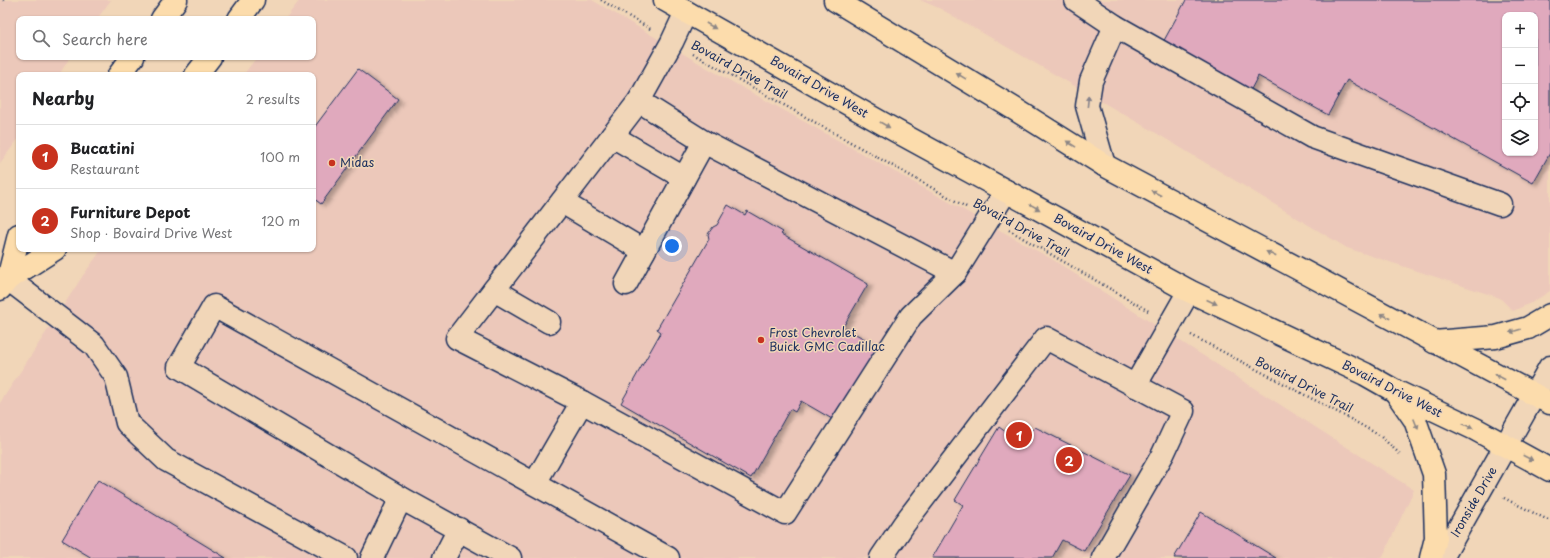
<!DOCTYPE html>
<meta charset="utf-8">
<style>
:root{--surface:#fff;--page:#f2f2f2;--text:#202124;--muted:#757577;--line:#e0e0e0;--accent:#c8321e}
body{margin:0;font-family:"Playpen Sans",sans-serif;background:var(--page);color:var(--text)}
.controls{position:absolute;right:12px;top:12px;display:grid;overflow:hidden;border-radius:8px;box-shadow:0 1px 3px #0004}
.controls button{width:36px;height:36px;display:grid;place-items:center;padding:0;border:0;border-bottom:1px solid var(--line);background:var(--surface);color:var(--text);font:20px sans-serif}
.you{position:absolute;left:672px;top:246px;width:14px;height:14px;margin:-10px;border:3px solid #fff;border-radius:50%;background:#1a73e8;box-shadow:0 0 0 6px #1a73e833}
.badge{display:grid;place-items:center;width:26px;height:26px;border-radius:50%;background:var(--accent);color:#fff;font-size:13px;font-weight:700}
.pin{position:absolute;translate:-50% -50%;border:2px solid #fff;box-shadow:0 1px 4px #0006}
.list{margin:0;padding:0;list-style:none}
h2{display:flex;justify-content:space-between;align-items:center;height:52px;margin:0;padding:0 16px;font-size:17px}
h2 small{font-size:13px;font-weight:400;color:var(--muted)}
.list li{display:grid;grid-template-columns:26px 1fr auto;gap:12px;align-items:center;box-sizing:border-box;height:64px;padding:0 16px;border-top:1px solid var(--line)}
.list b{display:block;font-size:15px;white-space:nowrap}
.list p{margin:0;font-size:13px;white-space:nowrap;color:var(--muted)}
.list em{font-size:13px;font-style:normal;color:var(--muted)}
.icon{flex:none;width:22px;height:22px;fill:none;stroke:currentColor;stroke-width:2;stroke-linecap:round;stroke-linejoin:round}
.map{position:relative;flex:none;width:1550px;height:558px;overflow:hidden}
.search{position:absolute;background:var(--surface);box-shadow:0 1px 3px #0004;left:16px;top:16px;width:300px;height:44px;display:flex;align-items:center;gap:10px;box-sizing:border-box;padding:0 14px;border-radius:8px;color:var(--muted);font-size:15px}
.panel{position:absolute;background:var(--surface);box-shadow:0 1px 3px #0004;left:16px;top:72px;width:300px;height:180px;border-radius:8px}
.map>svg:first-child{display:block}
.built{fill:#ecc8ba;fill-rule:evenodd}
.building{fill:#e0a9bd;stroke:#1b2f5e;fill-rule:evenodd;filter:url(#shadow)}
.lines{fill:none;stroke-linecap:round;stroke-linejoin:round}
.minor-casing{stroke:#1b2f5e;stroke-width:25}
.major-casing{stroke:#1b2f5e;stroke-width:25}
.path{stroke:#1b2f5e;stroke-width:2.5;stroke-dasharray:1 3;stroke-linecap:butt}
.minor{stroke:#f1d6b8;stroke-width:22}
.major{stroke:#fcdcac;stroke-width:22}
.oneway{fill:#8c8685}
.oneway2{fill:#86828b}
.poi-dot{fill:#c8321e;stroke:#f1d6b8;stroke-width:1.5}
.labels{text-anchor:middle;stroke-width:3;stroke-linejoin:round;paint-order:stroke}
.street-label{font-size:12px;fill:#1b2f5e;stroke:#f1d6b8}
.poi-label{font-size:12px;fill:#1b2f5e;stroke:#f1d6b8;text-anchor:start}
</style>
<div class="map">
<svg width="1550" height="558" viewBox="0 0 1550 558">
<defs>
<filter id="shadow"><feDropShadow dx="4.5" dy="2.5" stdDeviation="2" flood-color="#0004"/></filter>
</defs>
<rect width="100%" height="100%" fill="#f1d6b8"/>
<filter id="ink" filterUnits="userSpaceOnUse"><feTurbulence type="fractalNoise" baseFrequency=".025" numOctaves="2"/><feDisplacementMap in="SourceGraphic" scale="8" xChannelSelector="R" yChannelSelector="G"/><feConvolveMatrix kernelMatrix="1 2 1 2 8 2 1 2 1" color-interpolation-filters="sRGB"/></filter>
<g filter="url(#ink)">
<g class="built">
<path d="M0,0h111l-14,19h-78v38h51l-11,18h-40v63l-19,25z"/>
<path d="M300,0h292l117,69 341,189 364,232 -32,68h-1382v-155l82,-126 20,-28h211v-174h-70l14,-18h56v-38h-28z"/>
<path d="M920,0h630v291l-17,11 -20,9 -13,-13 -153,-50 -191,-115 -215,-124zM1505,15h30v138h-30z"/>
</g>
<g class="building">
<path d="M1186,0h364v153l-17,30 -186,-103 -19,35 -70,-39 -10,19 -87,-49zM1505,15h30v138h-30z"/>
<path d="M358,69l40,30 -77,105 -8,-6v-69z"/>
<path d="M728,205l17,10 2,-4 36,21 -2,2 87,50 -25,43 38,21 -42,75 -38,-22 -6,11 -5,-3 -39,69 -130,-75 40,-71 -4,-3 52,-90 -1,-5 5,-7 4,-2z"/>
<path d="M999,427l20,15 16,-15 95,48 -46,76 -22,-11 -10,18h-120l31,-53 -8,-5z"/>
<path d="M98,480l128,78h-134l-30,-18z"/>
<path d="M1201,512l75,46h-102z"/>
</g>
<g class="lines">
<g class="minor-casing">
<g id="minor">
<path d="M1076,0l39,26 197,111 188,67"/>
<path d="M686,12l-14,30 -33,59 65,41 251,131 51,-82"/>
<path d="M639,101l-182,237 125,64 203,111 126,-197 44,-43"/>
<path d="M612,136l72,42"/>
<path d="M1104,165l-17,-59 4,-25 24,-55"/>
<path d="M562,202l82,49"/>
<path d="M8,279l86,66 22,32 11,46 39,37 180,98"/>
<path d="M626,284l78,-142"/>
<path d="M494,290l55,32"/>
<path d="M1135,386l54,-95"/>
<path d="M535,483l47,-81"/>
<path d="M401,498l-222,-131 35,-61 454,252"/>
<path d="M372,558l29,-60 109,60"/>
<path d="M444,558l15,-29"/>
<path d="M881,558l23,-34 142,-186 137,73 -20,43 -60,104"/>
<path d="M1442,558l108,-191"/>
</g>
</g>
<g class="major-casing">
<g id="major">
<path d="M665,0l231,131 293,160 176,83 30,17 80,38 75,41"/>
<path d="M835,0l178,108 91,57 446,238"/>
<path d="M162,19l14,-19"/>
<path d="M239,19l14,-19"/>
<path d="M119,75l14,-18"/>
<path d="M196,75l14,-18"/>
<path d="M8,279l47,-30"/>
<path d="M0,289l8,-10 11,-44"/>
<path d="M1434,342l62,-5 32,-9 22,-13"/>
<path d="M1397,394l18,26 19,54 2,64 -5,20"/>
</g>
</g>
<g class="path">
<path d="M3,0l2,1"/>
<path d="M601,0l51,30"/>
<path d="M693,54l275,154"/>
<path d="M1009,230l141,82"/>
<path d="M1191,335l154,81 34,19 22,20"/>
<path d="M1504,498l46,23"/>
</g>
<use href="#minor" class="minor"/>
<use href="#major" class="major"/>
</g>
<defs><path id="oneway-solid" d="M-6-.8H1V-3.2L6.5 0L1 3.2V.8H-6Z"/></defs>
<g class="oneway">
<use href="#oneway-solid" transform="translate(711 26) rotate(30)"/>
<use href="#oneway-solid" transform="translate(961 76) rotate(-149)"/>
<use href="#oneway-solid" transform="translate(885 125) rotate(30)"/>
<use href="#oneway-solid" transform="translate(1071 144) rotate(-148)"/>
<use href="#oneway-solid" transform="translate(1156 193) rotate(-152)"/>
<use href="#oneway-solid" transform="translate(1035 207) rotate(29)"/>
<use href="#oneway-solid" transform="translate(1271 254) rotate(-152)"/>
<use href="#oneway-solid" transform="translate(1212 302) rotate(25)"/>
<use href="#oneway-solid" transform="translate(1385 316) rotate(-152)"/>
<use href="#oneway-solid" transform="translate(1515 331) rotate(164)"/>
<use href="#oneway-solid" transform="translate(1500 377) rotate(-152)"/>
<use href="#oneway-solid" transform="translate(1416 424) rotate(68)"/>
<use href="#oneway-solid" transform="translate(1468 426) rotate(25)"/>
<use href="#oneway-solid" transform="translate(1528 458) rotate(27)"/>
</g>
<use class="oneway2" href="#oneway-solid" transform="translate(1088 101) rotate(-84)"/>
</g>
<g class="poi-dot">
<circle cx="332" cy="163" r="4"/>
<circle cx="761" cy="340" r="4"/>
</g>
<g class="labels">
<g class="street-label">
<text transform="translate(739 70) rotate(29)" y="4">Bovaird Drive Trail</text>
<text transform="translate(819 87) rotate(30)" y="4">Bovaird Drive West</text>
<text transform="translate(1021 228) rotate(29)" y="4">Bovaird Drive Trail</text>
<text transform="translate(1103 244) rotate(29)" y="4">Bovaird Drive West</text>
<text transform="translate(1304 385) rotate(27)" y="4">Bovaird Drive Trail</text>
<text transform="translate(1392 389) rotate(27)" y="4">Bovaird Drive West</text>
<text transform="translate(1474 502) rotate(-60)" y="4">Ironside Drive</text>
</g>
<g class="poi-label">
<text x="340" y="167">Midas</text>
<text x="769" y="337">Frost Chevrolet<tspan x="769" dy="14">Buick GMC Cadillac</tspan></text>
</g>
</g>
</svg>
<div class="controls">
<button>+</button>
<button>−</button>
<button><svg class="icon" aria-label="locate" viewBox="0 0 24 24"><circle cx="12" cy="12" r="6"/><path d="M12 2v4M12 18v4M2 12h4M18 12h4"/></svg></button>
<button><svg class="icon" aria-label="layers" viewBox="0 0 24 24"><path d="M12 4l9 5-9 5-9-5zM3 14l9 5 9-5"/></svg></button>
</div>
<div class="you"></div>
<div class="pin badge" style="left:1019px;top:435px">1</div>
<div class="pin badge" style="left:1069px;top:460px">2</div>
<div class="search"><svg class="icon" aria-label="search" viewBox="0 0 24 24"><circle cx="10" cy="10" r="6"/><path d="M15 15l6 6"/></svg>Search here</div>
<section class="panel">
<h2>Nearby<small>2 results</small></h2>
<ul class="list">
<li><span class="badge">1</span><div><b>Bucatini</b><p>Restaurant</p></div><em>100 m</em></li>
<li><span class="badge">2</span><div><b>Furniture Depot</b><p>Shop · Bovaird Drive West</p></div><em>120 m</em></li>
</ul>
</section>
</div>
